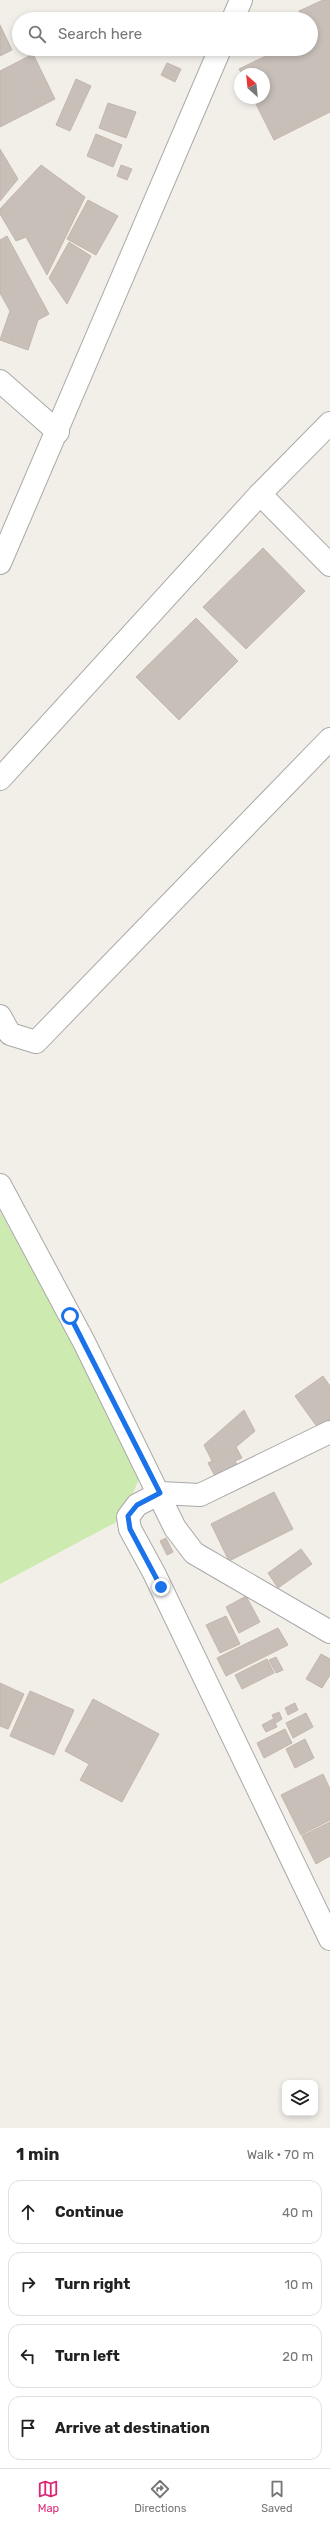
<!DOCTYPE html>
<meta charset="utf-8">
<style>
:root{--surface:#fff;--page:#f6f6f6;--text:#222;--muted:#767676;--line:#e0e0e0;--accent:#db2777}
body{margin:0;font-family:Rubik,sans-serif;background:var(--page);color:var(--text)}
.controls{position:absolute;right:12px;bottom:12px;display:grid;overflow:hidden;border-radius:8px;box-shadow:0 2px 6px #0003}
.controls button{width:36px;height:36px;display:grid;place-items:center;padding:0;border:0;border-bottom:1px solid var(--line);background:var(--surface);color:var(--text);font:20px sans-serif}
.compass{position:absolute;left:234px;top:68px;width:36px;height:36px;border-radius:50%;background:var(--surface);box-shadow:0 2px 6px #0003;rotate:333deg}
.stop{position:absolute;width:12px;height:12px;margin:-9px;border:3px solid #1a73e8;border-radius:50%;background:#fff}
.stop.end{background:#1a73e8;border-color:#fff;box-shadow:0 1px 4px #0008}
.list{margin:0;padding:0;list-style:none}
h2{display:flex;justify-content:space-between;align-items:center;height:52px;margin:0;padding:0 16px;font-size:17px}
h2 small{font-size:13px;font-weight:400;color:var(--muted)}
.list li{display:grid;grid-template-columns:26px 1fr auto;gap:12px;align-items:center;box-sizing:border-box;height:64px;margin:0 8px 8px;padding:0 8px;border:1px solid var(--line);border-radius:12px}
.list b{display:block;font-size:15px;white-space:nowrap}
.list em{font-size:13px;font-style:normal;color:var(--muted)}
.icon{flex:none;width:22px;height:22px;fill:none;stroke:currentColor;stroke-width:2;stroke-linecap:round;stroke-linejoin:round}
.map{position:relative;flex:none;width:330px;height:2128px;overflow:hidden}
.search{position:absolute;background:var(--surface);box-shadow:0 2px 6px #0003;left:12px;right:12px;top:12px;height:44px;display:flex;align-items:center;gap:10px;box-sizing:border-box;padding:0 14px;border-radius:22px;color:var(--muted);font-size:15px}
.sheet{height:340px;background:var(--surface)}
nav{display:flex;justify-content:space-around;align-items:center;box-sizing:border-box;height:56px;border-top:1px solid var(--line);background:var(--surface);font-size:11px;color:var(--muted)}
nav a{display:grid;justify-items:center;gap:2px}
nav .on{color:var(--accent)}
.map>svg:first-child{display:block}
.grass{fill:#cdebb0}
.building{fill:#c7bfb8;stroke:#c4b6ab}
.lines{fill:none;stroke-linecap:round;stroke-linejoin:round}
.street-casing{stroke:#a9a9a9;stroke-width:24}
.street{stroke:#fff;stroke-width:22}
.route{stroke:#1a73e8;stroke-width:5}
</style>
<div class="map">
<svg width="330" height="2128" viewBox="0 0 330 2128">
<rect width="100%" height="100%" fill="#f2efe9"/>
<path class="grass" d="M0,1212l102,177 37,90 -17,40 -122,65z"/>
<g class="building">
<path d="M323,0h7v112l-56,28 -21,-42h11v-24h-22l-3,-5 41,-20h31v-30h-8l-4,-8z"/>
<path d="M0,25l12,25 -12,6z"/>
<path d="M33,54l22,45 -55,28v-56z"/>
<path d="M167,63l14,6 -6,13 -14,-7z"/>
<path d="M76,79l15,7 -21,45 -14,-6z"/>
<path d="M108,103l28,9 -10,26 -27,-10z"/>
<path d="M96,134l26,11 -9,22 -26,-11z"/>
<path d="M0,149l18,30 -18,22z"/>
<path d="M41,165l44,32 -38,78 -21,-38 -10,4 -16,-27v-5z"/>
<path d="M121,165l11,4 -5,11 -10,-4z"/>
<path d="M88,200l30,16 -22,39 -29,-16z"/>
<path d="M7,236l42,78 -11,6 -10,30 -28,-10 10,-29 -10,-18v-53z"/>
<path d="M69,242l22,14 -24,48 -18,-26z"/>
<path d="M263,548l42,43 -59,58 -43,-42z"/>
<path d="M196,618l42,43 -59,59 -43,-43z"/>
<path d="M323,1376l7,10v38l-10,7 -25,-35z"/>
<path d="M244,1410l11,21 -19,16 6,11 -7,3 3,5 -22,12 -8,-15 4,-2 -8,-16z"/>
<path d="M274,1492l19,37 -64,32 -18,-37z"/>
<path d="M166,1538l7,14 -6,3 -7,-14z"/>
<path d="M301,1549l11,15 -34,24 -10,-15z"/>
<path d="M246,1596l14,26 -21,11 -13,-26z"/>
<path d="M226,1616l14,28 -20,9 -14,-28z"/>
<path d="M278,1628l10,17 -62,31 -9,-18z"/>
<path d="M321,1654l9,5v16l-8,13 -16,-9z"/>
<path d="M276,1657l7,13 -7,3 -7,-13z"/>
<path d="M267,1659l7,14 -32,16 -7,-14z"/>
<path d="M0,1683l24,11 -16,35 -8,-3z"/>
<path d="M30,1691l44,19 -20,45 -44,-19z"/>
<path d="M93,1699l66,35 -37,68 -42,-22 9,-16 -24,-13z"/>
<path d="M295,1703l3,7 -10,5 -3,-7z"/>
<path d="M279,1712l3,7 -6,4 -4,-8z"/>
<path d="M306,1713l7,14 -20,11 -7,-15z"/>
<path d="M273,1719l4,8 -11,5 -4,-7z"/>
<path d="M285,1729l7,14 -28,15 -7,-15z"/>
<path d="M305,1739l9,19 -19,10 -9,-19z"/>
<path d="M323,1774l7,15v31l-29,15 -20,-40z"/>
<path d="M330,1822v34l-14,8 -14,-28z"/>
</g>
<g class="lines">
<g class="street-casing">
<g id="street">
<path d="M233,19l8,-19"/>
<path d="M0,381l58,51"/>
<path d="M260,494l70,71"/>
<path d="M0,563l220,-514"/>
<path d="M0,779l260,-285 70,-71"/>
<path d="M0,1016l10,18 26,8 294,-303"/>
<path d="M0,1185l84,157 91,186 19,25 136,79"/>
<path d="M330,1432l-130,63 -40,-2 -23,12 -9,12 2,12 24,44 176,366"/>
</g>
</g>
<use href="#street" class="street"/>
</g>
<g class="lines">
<path class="route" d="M70,1316l90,177 -23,12 -9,11 2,13 31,58"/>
</g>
</svg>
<div class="controls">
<button><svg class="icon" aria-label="layers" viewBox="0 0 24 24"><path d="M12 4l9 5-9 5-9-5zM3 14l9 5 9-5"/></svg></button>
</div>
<svg class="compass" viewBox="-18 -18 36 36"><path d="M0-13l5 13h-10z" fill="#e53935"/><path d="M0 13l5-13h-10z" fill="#767676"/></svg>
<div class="stop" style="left:70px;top:1316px"></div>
<div class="stop end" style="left:161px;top:1587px"></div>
<div class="search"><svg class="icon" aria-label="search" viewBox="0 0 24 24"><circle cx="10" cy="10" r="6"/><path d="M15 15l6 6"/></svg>Search here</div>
</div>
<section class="sheet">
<h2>1 min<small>Walk · 70 m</small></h2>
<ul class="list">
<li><svg class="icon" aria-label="ahead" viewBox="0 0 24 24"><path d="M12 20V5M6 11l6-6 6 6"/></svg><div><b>Continue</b></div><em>40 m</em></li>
<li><svg class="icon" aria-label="right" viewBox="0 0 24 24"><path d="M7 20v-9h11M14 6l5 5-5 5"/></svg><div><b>Turn right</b></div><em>10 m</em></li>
<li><svg class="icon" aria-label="left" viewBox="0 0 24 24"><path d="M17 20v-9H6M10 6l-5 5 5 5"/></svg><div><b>Turn left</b></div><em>20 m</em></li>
<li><svg class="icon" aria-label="arrive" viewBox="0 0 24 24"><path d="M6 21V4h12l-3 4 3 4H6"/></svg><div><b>Arrive at destination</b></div></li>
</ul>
</section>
<nav>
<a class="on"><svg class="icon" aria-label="map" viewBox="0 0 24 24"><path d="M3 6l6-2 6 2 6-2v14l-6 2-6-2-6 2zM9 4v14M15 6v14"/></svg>Map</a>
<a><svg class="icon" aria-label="directions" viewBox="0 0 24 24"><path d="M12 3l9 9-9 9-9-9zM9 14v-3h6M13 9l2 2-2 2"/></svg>Directions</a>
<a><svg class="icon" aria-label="saved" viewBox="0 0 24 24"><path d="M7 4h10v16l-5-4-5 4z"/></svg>Saved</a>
</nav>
